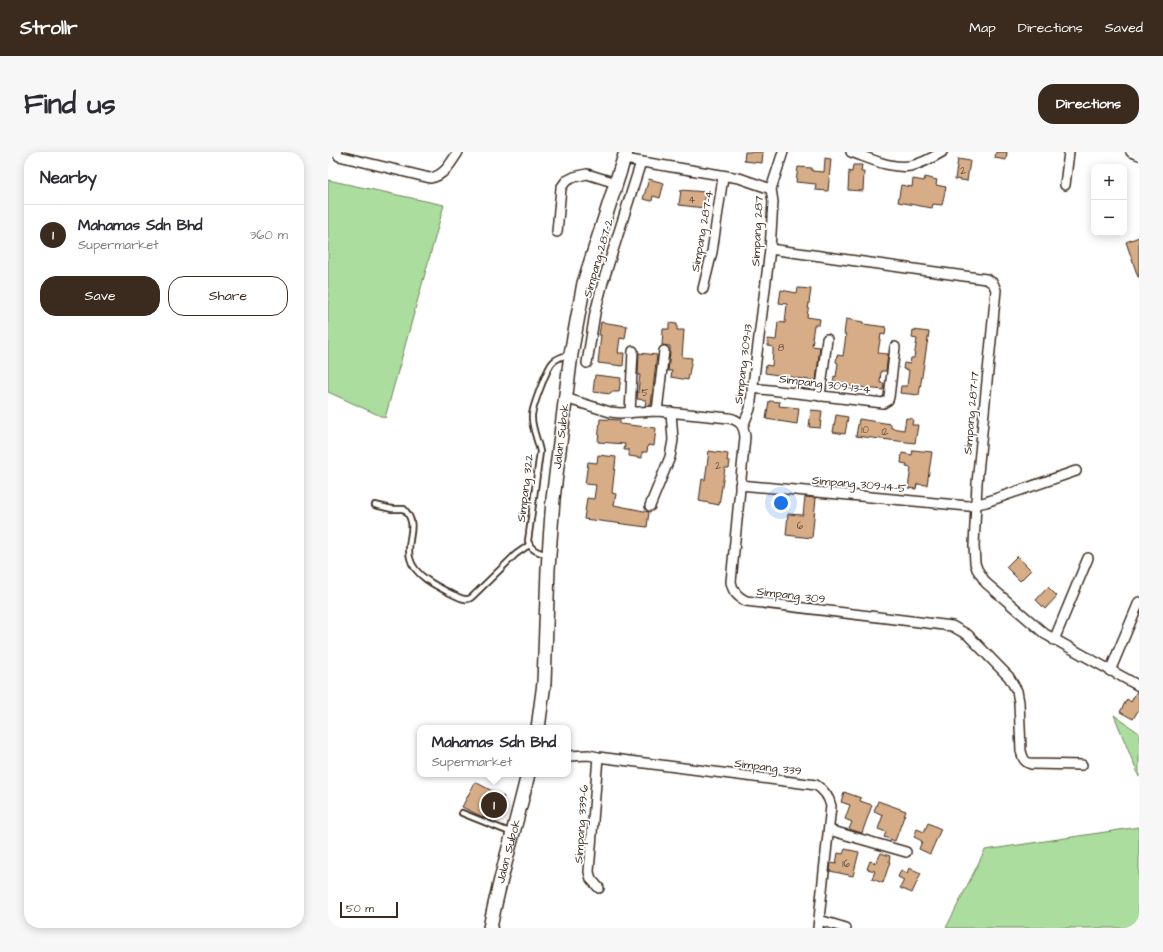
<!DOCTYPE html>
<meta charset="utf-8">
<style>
:root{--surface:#fff;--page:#f7f7f7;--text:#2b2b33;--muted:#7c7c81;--line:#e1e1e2;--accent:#3b2a1e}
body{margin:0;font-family:"Architects Daughter",sans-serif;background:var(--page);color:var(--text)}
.controls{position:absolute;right:12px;top:12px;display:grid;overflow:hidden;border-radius:8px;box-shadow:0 2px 10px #0003}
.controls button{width:36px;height:36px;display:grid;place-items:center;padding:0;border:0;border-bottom:1px solid var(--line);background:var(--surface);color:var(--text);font:20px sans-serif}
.scale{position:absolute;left:12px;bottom:10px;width:58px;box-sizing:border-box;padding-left:4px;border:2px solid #3b2a1e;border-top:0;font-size:11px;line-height:14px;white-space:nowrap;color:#3b2a1e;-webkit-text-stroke:3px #fff;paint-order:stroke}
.you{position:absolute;left:453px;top:351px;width:14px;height:14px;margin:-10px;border:3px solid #fff;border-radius:50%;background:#1a73e8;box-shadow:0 0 0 6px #1a73e833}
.badge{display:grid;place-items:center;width:26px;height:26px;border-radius:50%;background:var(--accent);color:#fff;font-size:13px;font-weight:700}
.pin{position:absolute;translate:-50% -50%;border:2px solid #fff;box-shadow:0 1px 4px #0006}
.popup{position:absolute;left:89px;top:573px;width:154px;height:52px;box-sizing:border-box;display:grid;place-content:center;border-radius:8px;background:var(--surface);filter:drop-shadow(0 1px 3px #0005);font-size:13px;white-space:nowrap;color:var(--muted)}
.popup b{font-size:15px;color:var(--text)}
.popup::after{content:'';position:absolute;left:50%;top:100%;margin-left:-8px;border:8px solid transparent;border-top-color:var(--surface)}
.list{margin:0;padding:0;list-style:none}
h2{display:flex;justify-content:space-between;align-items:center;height:52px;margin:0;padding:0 16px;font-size:17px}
h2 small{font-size:13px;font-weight:400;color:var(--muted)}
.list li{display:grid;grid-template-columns:26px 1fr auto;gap:12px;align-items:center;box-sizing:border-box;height:60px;padding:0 16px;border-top:1px solid var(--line)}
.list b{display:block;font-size:15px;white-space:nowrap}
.list p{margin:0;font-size:13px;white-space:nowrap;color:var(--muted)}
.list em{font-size:13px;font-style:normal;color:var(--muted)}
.actions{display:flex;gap:8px;padding:12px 16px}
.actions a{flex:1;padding:9px 0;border:1px solid var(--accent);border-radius:16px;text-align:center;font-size:14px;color:var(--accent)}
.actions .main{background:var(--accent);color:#fff}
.map{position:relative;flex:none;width:811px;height:776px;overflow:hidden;border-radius:16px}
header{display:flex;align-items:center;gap:24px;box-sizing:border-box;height:56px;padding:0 20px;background:var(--accent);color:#fff}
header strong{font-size:19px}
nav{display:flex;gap:22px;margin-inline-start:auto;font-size:14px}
.intro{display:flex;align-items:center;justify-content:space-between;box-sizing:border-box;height:96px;padding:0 24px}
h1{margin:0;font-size:28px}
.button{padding:10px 18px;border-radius:16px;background:var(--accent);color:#fff;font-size:14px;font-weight:700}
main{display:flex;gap:24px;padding:0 24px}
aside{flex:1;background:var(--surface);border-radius:16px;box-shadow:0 2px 10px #0003}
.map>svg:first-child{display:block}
.green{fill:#abdd9e;stroke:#73845e}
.building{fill:#d6ad87;stroke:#3b2a1e}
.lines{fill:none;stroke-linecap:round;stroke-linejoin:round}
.lane-casing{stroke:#3b2a1e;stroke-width:8}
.street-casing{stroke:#3b2a1e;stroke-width:12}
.secondary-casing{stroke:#3b2a1e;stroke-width:16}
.lane{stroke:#fff;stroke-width:4.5}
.street{stroke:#fff;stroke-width:9}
.secondary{stroke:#fff;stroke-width:13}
.labels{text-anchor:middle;stroke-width:3.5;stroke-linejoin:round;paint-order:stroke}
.number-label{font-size:10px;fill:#624b38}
.street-label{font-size:12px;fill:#3b2a1e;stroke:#fff}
</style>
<header>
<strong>Strollr</strong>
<nav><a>Map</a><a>Directions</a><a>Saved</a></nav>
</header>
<div class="intro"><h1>Find us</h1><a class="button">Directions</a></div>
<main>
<aside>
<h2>Nearby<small></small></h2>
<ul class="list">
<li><span class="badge">1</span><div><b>Mahamas Sdn Bhd</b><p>Supermarket</p></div><em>360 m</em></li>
</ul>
<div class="actions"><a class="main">Save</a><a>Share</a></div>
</aside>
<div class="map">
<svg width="811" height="776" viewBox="0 0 811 776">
<rect width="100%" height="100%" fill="#fff"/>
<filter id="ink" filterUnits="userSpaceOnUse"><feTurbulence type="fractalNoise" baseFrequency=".025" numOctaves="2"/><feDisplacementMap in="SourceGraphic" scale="8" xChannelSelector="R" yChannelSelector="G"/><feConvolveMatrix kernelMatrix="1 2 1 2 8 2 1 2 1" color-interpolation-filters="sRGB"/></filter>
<g filter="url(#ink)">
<g class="green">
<path d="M0,28l116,25 -59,213 -57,-26z"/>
<path d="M786,563l25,18v44z"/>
<path d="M811,675v101h-193l39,-78z"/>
</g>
<g class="building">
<path d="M417,0h18l-1,11 -18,-2z"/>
<path d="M668,0h11l-1,8 -11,-2z"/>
<path d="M497,6l6,1 -3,32 -13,-1 1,-6 -20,-2 2,-15 14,1v3l12,1z"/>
<path d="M630,7l12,2 -3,20 -12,-2z"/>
<path d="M525,13h9l-1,7h3l-1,19 -15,-1 1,-19 3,1z"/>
<path d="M597,25l12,3 -1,5 10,2 -4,18 -9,-1 -1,4 -34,-6 3,-17 11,2 1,-8 11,2z"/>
<path d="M321,27l15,4 -4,15 -7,-2 -1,5 -9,-2z"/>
<path d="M353,38l25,2 -2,16 -25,-3z"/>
<path d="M811,85v40h-1l-12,-35z"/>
<path d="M470,136l13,1 -4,28 13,2 -1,6h-5l-2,14h1l-1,7 8,1 -4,34 -51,-8 1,-8 6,1 1,-14v-5l-5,-1v-7l8,1 2,-18 7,1 2,-19 -8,-1 2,-13 16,3z"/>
<path d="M518,167l17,3v2l23,3 -1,8 -4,-1 -3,19 10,1 -2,17h-5l-1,12h4l-1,7 -50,-6 1,-8 2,1 2,-14 -2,-1 1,-7 6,1 3,-21 -2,-1z"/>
<path d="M273,170l26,4 -2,13 -5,-1 -2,15h6l-1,13 -25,-3 3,-28h-2z"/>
<path d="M341,171l8,1v6h7l-2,27 10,1 -4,22 -17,-3 1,-6h-4l2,-19v-6l-8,-1 1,-16h6z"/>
<path d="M585,178l16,2 -10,63 -19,-2 1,-7h6l2,-16 -6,-1 1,-6 6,1 1,-6h3l3,-19 -5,-1z"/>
<path d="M311,201l18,2 -6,50 -6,1 1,-6 -9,-1 3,-24h-2z"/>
<path d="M267,223l26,3 -2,14h-8v2l-18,-2z"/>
<path d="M441,249l11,1 -1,4 20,2 -2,16 -31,-5z"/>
<path d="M483,258l11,1 -2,17 -11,-1z"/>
<path d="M508,263l12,2 -3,17 -12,-2z"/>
<path d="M578,266l7,1 -1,6h6l-3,18 -59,-7 3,-17 32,5v4l13,2z"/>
<path d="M272,267l20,1v4l36,4 -2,18 -6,-1 -1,7h-5v6l-13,-2v-6h-5l1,-6 -27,-2z"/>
<path d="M585,298l19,2 -5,33 -10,-1 -1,5 -8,-1 3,-20 -5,-1 1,-3 -6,-1 1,-10 10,2z"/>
<path d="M381,299l19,3 -1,7h3l-1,7h-4l-6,37 -20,-4 3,-22 3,1z"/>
<path d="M270,303l18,2 -4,36 4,1 -2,11 35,7 -2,15 -63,-8 3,-21 7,1 2,-14 -11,-1 3,-22 9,1z"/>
<path d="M477,345l11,1 -4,40 -26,-3 2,-21 15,1z"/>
<path d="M689,404l14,14 -11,11 -14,-14z"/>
<path d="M720,435l9,9 -12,13 -9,-9z"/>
<path d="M809,539l2,1v17l-6,10 -13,-7 7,-13 4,3z"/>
<path d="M147,630l29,15 -13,24 -29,-14z"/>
<path d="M516,640l17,6 -1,3 12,4 -10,28 -13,-4 3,-7 -7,-3 5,-14 -9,-3z"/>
<path d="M550,649l28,10 -11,30 -11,-4 2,-5 -8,-3 5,-14 -9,-4z"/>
<path d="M600,671l13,6 -11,25 -11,-5 3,-8 -8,-4 3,-8 7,3z"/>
<path d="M517,697l14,3 -6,24 -23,-5 1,-8 5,1 2,-11 5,1z"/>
<path d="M553,701l9,3 -1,6h1l-7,21 -11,-4 3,-8 -8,-2 3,-8 6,2z"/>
<path d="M581,716l12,5 -9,20 -12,-5 4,-8 -6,-3 3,-7 6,3z"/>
</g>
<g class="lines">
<g class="lane-casing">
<g id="lane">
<path d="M47,353l17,4h12c16,17 1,30 6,49 4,18 28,29 44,37 3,1 7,4 11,4 4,1 6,-1 8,-3l43,-42 13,-9"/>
<path d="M220,403c-9,-3 -17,-4 -20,-14l12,-89c-2,-12 -9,-25 -8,-37 1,-9 15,-47 21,-53 4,-4 10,-6 17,-8"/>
<path d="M134,661l50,20"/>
</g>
</g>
<g class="street-casing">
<g id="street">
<path d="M9,0l2,4 91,22c14,-2 21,-15 28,-26"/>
<path d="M523,0c18,6 39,17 59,14 11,-2 22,-8 32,-14"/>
<path d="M803,0l8,3"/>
<path d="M296,7l115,19 32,11"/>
<path d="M737,33l4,-33"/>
<path d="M229,80l4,-44 5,-7 8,-4 13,-3 29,9"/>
<path d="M442,97l216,30 7,4 3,7 -19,193 -3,63 1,17 2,6 9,14 59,51 94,52"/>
<path d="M375,137l9,-37 11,-75"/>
<path d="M259,211l8,-50 8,-31 38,-120"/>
<path d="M424,236l131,15 5,-3 1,-3 6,-50"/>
<path d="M492,244l7,-57"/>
<path d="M237,246l45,14 10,1 37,-2 72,7c11,2 15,8 16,19l-14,145c2,10 6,14 15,19l206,25 16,9 41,42 8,14 2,11 2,49c2,7 3,11 10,13l51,1"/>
<path d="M329,259l7,-60"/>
<path d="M302,261l3,-62"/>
<path d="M415,274l7,-17 20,-160 3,-47 -2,-13 12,-37"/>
<path d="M412,333l228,21 18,-4 90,-31"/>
<path d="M322,354l20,-49 3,-17 -2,-28"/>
<path d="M726,488l34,-82"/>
<path d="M782,519l29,-69"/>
<path d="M240,604l21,-1 9,2 218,28c8,5 13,12 15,21l-13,122"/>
<path d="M270,605l-9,115 2,7 8,9"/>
<path d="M501,678l77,22"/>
<path d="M491,768l27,8"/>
</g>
</g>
<g class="secondary-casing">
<g id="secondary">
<path id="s1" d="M210,576l6,-45 4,-114 5,-70 18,-145 13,-71 42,-131"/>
<path id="s2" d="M162,776c10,-52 26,-103 38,-154"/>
</g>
</g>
<use href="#lane" class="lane"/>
<use href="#street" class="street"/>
<use href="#secondary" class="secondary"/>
</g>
</g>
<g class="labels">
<g class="number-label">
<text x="635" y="22">2</text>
<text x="364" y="51">4</text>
<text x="453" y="199">8</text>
<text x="317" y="244">5</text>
<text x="537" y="281">10</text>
<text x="557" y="283">12</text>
<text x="390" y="317">2</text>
<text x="472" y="377">6</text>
<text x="518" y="715">16</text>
</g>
<g class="street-label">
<text transform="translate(374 79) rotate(-80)" y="4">Simpang 287-4</text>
<text transform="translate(429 79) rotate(-87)" y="4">Simpang 287</text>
<text transform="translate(270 106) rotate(-74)" y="4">Simpang 287-2</text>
<text transform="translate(415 212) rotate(-83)" y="4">Simpang 309-13</text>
<text transform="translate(497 232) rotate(7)" y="4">Simpang 309-13-4</text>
<text transform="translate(643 261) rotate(-85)" y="4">Simpang 287-17</text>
<text dy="4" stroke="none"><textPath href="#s1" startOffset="293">Jalan Subok</textPath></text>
<text transform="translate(531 332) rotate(5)" y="4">Simpang 309-14-5</text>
<text transform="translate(197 336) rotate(-83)" y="4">Simpang 322</text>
<text transform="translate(463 443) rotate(7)" y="4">Simpang 309</text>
<text transform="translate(440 615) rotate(7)" y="4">Simpang 339</text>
<text transform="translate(253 672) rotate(-86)" y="4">Simpang 339-6</text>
<text dy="4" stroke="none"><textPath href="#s2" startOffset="79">Jalan Subok</textPath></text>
</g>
</g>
</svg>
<div class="controls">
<button>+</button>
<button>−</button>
</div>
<div class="scale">50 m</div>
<div class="you"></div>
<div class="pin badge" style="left:166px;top:653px">1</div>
<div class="popup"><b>Mahamas Sdn Bhd</b>Supermarket</div>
</div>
</main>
